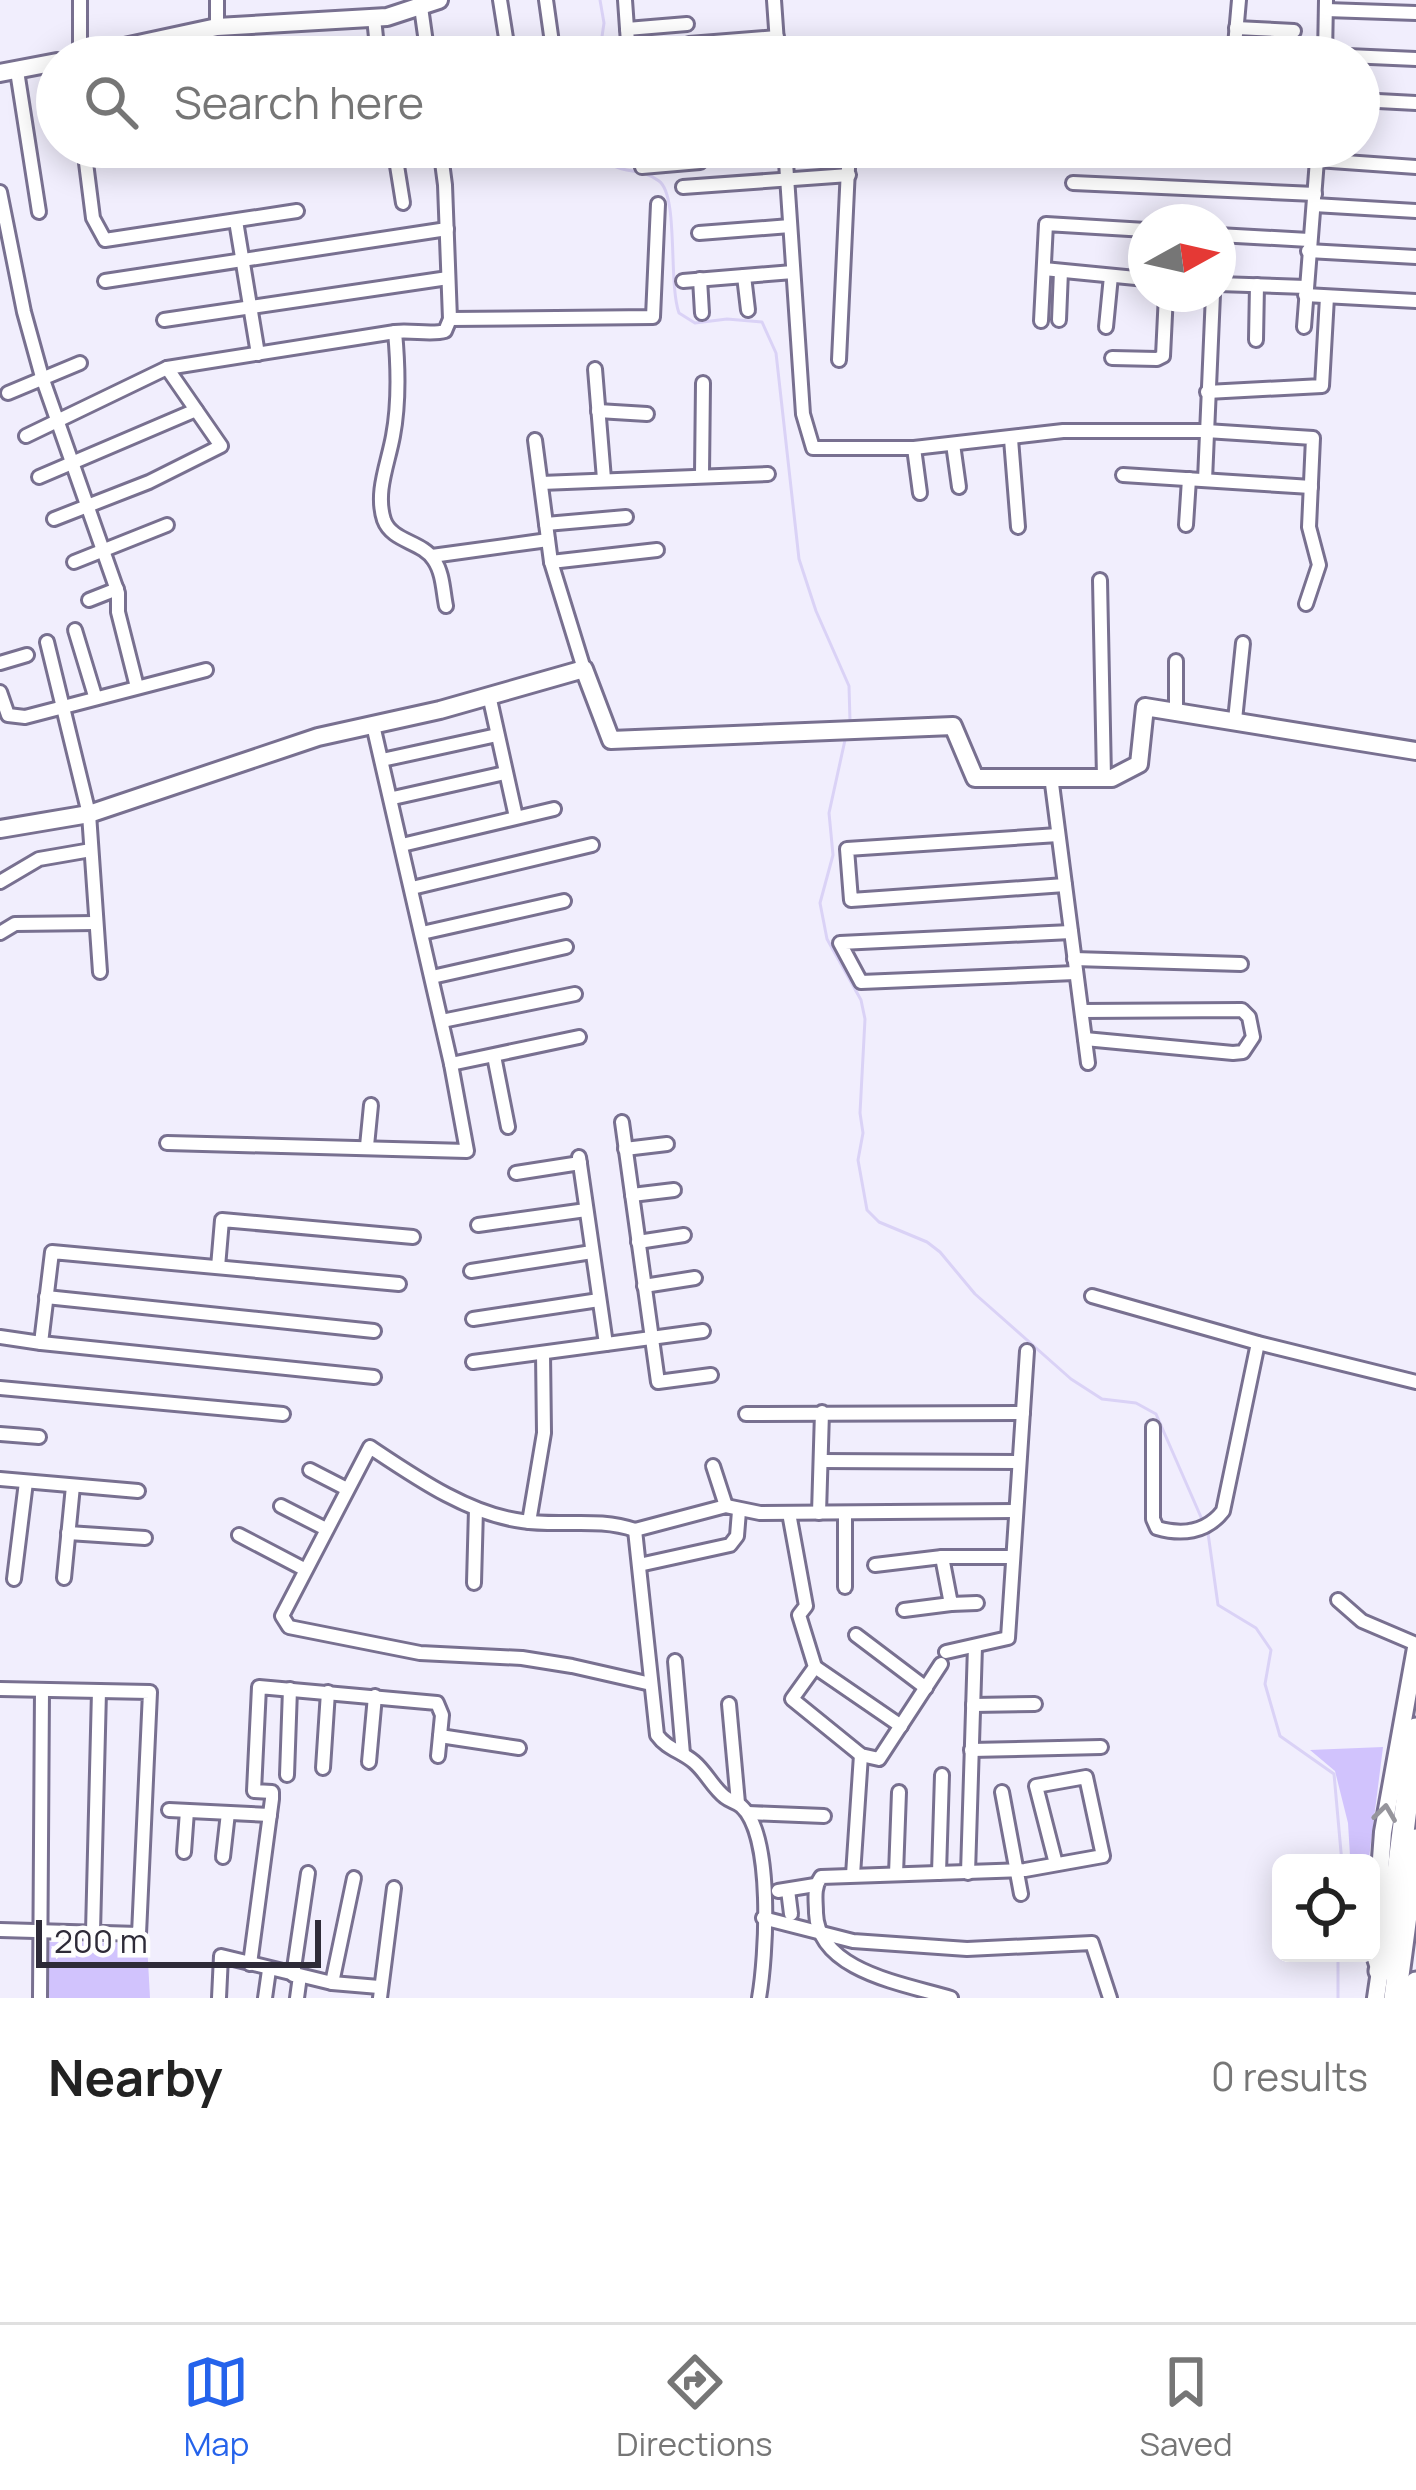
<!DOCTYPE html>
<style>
:root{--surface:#fff;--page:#f2f2f2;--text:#222;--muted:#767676;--line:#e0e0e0;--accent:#2563eb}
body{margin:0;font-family:Manrope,sans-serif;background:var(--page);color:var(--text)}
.controls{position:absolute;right:36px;bottom:36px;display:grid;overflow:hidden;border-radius:18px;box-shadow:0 6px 30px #0003}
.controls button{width:108px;height:108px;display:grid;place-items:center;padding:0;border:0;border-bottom:3px solid var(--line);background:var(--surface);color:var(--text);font:60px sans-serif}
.compass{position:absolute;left:1128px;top:204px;width:108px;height:108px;border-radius:50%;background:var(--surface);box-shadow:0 6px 30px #0003;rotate:82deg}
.scale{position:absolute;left:36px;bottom:30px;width:285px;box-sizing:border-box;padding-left:12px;border:6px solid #2e2b38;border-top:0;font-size:33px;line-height:42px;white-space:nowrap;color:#2e2b38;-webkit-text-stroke:9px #fefefe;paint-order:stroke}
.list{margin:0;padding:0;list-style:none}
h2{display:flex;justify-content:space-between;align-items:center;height:156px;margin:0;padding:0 48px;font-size:51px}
h2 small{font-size:39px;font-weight:400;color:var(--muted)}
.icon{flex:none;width:66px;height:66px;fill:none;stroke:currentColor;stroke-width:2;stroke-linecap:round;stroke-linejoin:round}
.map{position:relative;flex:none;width:1416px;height:1998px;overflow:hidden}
.search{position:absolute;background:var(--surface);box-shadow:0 6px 30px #0003;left:36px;right:36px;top:36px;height:132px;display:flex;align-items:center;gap:30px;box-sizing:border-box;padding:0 42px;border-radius:66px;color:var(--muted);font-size:45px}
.sheet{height:324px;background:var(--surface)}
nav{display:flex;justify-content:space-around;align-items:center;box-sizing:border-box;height:168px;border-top:3px solid var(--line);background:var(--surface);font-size:33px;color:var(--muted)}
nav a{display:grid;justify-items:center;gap:6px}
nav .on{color:var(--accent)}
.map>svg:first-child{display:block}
.green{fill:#d1c3fd}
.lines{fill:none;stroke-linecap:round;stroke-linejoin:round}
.stream{stroke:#dad2f6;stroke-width:3}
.street-casing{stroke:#787090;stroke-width:18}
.secondary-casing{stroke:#787090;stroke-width:22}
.highway-casing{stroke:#787090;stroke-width:27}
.street{stroke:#fff;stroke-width:12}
.secondary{stroke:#fff;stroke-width:16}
.highway{stroke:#fff;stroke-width:21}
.oneway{stroke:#96959c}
</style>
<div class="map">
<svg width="1416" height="1998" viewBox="0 0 1416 1998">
<rect width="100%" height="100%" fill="#f1eefd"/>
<g class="green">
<path d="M1383,1747l-14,111 -19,-2 -2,-33 -13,-52 -25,-21z"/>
<path d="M48,1942l99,1 3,55h-104z"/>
</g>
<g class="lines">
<g class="stream">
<path d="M599,57l5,-34 -4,-23"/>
<path d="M593,147c25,34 43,16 66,34 20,15 9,101 20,132l16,10 32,-4 35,3 14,31 23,206 17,52 33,75 1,35"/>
<path d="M845,740l-16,73 4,42 -13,48 7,36 34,61 4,19 -5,94 3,20 -5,27 9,50 12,12 48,20 13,10 35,42 96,85 31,20 34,4 20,11 48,110"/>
<path d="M1208,1533l10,72 38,23 15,22 -6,34 15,52 54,38 8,89"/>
<path d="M1338,1998v-45"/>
</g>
<g class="street-casing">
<g id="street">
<path d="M217,0v27"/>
<path d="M500,0l9,57"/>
<path d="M546,0l8,57"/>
<path d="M625,0l4,57"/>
<path d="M774,0l4,57"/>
<path d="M421,7l7,50"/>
<path d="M1326,10l90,3"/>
<path d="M374,18l4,39"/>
<path d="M1236,28l58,3"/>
<path d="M627,29l60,-5"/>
<path d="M689,44l88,-7"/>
<path d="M1325,55l91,4"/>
<path d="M80,56v-56"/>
<path d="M1234,57l5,-57"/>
<path d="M1325,57l1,-57"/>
<path d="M17,71l22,141"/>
<path d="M1359,100l57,3"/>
<path d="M84,147l9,71 12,22 192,-29"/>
<path d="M394,147l9,56"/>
<path d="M440,147l5,38 5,134 -5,12c-13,4 -34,-1 -50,1 3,32 4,72 -2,104 -5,28 -18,56 -9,84 8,22 38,21 50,40 9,13 9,31 12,46"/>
<path d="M637,147l5,20 58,-5"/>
<path d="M785,147l18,267 10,34h101l149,-17h143l107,7 -4,89 10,38 -13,39"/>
<path d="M1282,147l35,1"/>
<path d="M1317,160l99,7"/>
<path d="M1073,183l242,11"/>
<path d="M683,187l166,-12"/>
<path d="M0,192l24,120 18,65 76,216v19l19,75"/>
<path d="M1314,205l102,6"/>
<path d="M236,221l22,133"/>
<path d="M699,233l91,-7"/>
<path d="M1218,235l91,5"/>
<path d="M1308,251l108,6"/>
<path d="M1044,269l102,10"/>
<path d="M744,276l4,34"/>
<path d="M700,279l2,34"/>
<path d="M105,281l342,-52"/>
<path d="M683,281l110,-9"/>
<path d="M1218,284l88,3"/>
<path d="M1305,295l111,6"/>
<path d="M450,319l203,-2 5,-113"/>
<path d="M164,320l284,-42"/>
<path d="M1059,320l2,-49"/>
<path d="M1041,321l5,-97 100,6"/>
<path d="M1106,327l5,-51"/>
<path d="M1304,327l14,-180"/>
<path d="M1256,340l1,-55"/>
<path d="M1112,358l45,1 6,-3 3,-62"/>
<path d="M839,360l10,-213"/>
<path d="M595,369l9,110"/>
<path d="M1207,392l115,-6 5,-89"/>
<path d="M8,393l72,-30"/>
<path d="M598,411l49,3"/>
<path d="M26,436l141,-68 228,-36"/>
<path d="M1011,439l7,88"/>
<path d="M535,440l16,122 33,107"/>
<path d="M953,444l6,43"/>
<path d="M914,448l6,45"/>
<path d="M702,474l1,-91"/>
<path d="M1123,475l188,12"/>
<path d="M39,477l157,-67"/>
<path d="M1205,480l8,-186"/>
<path d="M541,483l227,-9"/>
<path d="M54,519l95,-37 72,-36 -54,-78"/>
<path d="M546,524l80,-7"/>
<path d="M1186,525l3,-46"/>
<path d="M432,556l116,-16"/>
<path d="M74,562l93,-37"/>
<path d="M551,562l106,-12"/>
<path d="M1100,580l4,198"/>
<path d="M89,600l28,-11"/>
<path d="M75,630l20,66"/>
<path d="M47,642l42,172 11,158"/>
<path d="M1176,661v50"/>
<path d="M0,663l27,-8"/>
<path d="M0,692l8,23 17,2 181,-47"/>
<path d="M489,695l27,122"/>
<path d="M1235,720l8,-77"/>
<path d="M382,760l115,-25"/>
<path d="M1051,776l37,287"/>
<path d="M393,798l112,-25"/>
<path d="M1058,835l-211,14 4,51 214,-15"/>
<path d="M402,845l152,-36"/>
<path d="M0,882l39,-23 52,-9"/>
<path d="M412,888l180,-43"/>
<path d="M1071,932l-231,11 21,39 214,-9"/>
<path d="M0,933l15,-9 80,-1"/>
<path d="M422,933l142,-32"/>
<path d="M1074,959l167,5"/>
<path d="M432,977l134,-30"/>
<path d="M1082,1011l160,-1 7,7 4,20 -10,15 -10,1 -148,-14"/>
<path d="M442,1021l133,-27"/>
<path d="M494,1056l14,71"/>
<path d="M451,1064l128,-27"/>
<path d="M622,1122l36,260 53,-7"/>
<path d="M167,1143l300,8 -16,-87 -78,-339"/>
<path d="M367,1146l4,-41"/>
<path d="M625,1149l42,-5"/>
<path d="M579,1157l27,187"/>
<path d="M516,1173l64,-10"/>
<path d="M632,1195l42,-5"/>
<path d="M478,1225l108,-15"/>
<path d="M638,1242l46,-7"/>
<path d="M218,1267l4,-47 191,17"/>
<path d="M471,1271l121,-19"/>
<path d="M644,1286l51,-8"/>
<path d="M1092,1296l166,47 158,39"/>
<path d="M46,1297l328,34"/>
<path d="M473,1319l126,-19"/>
<path d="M0,1337l41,6"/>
<path d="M473,1362l230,-31"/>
<path d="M374,1377l-333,-34 11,-91 347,32"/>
<path d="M0,1388l283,26"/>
<path d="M746,1414l277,-1"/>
<path d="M1153,1427v92l4,9c24,7 49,5 66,-17l35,-168"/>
<path d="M0,1434l39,3"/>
<path d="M821,1461l198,1"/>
<path d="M713,1466l13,40"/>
<path d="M310,1470l37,19"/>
<path d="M0,1479l138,12"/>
<path d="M281,1506l45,23"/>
<path d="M789,1513l17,93 -7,9 16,52 -23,32 69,56 18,4 62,-95"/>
<path d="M819,1513l3,-101"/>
<path d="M529,1522l15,-89 -1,-80"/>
<path d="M635,1530c-37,-13 -75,-3 -113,-9 -54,-7 -107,-44 -152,-74l-88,169 7,11 131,26 102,5 50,8 79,18"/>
<path d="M68,1533l77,5"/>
<path d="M239,1535l65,34"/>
<path d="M942,1557l9,47 26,-1"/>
<path d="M639,1565l91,-20 7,-9 2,-25"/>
<path d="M875,1565l67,-8h68"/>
<path d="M64,1578l9,-92"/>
<path d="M14,1579l12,-97"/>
<path d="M474,1583l2,-74"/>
<path d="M845,1587v-74"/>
<path d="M1338,1600l24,21 54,23"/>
<path d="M904,1610l47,-6"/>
<path d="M856,1635l70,53"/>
<path d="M946,1652l62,-14 19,-287"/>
<path d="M675,1661l8,93"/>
<path d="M815,1667l86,59"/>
<path d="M0,1689l150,3 -11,242 -139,-4"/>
<path d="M729,1704l9,99"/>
<path d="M973,1705l62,-1"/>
<path d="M440,1736l79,12"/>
<path d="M971,1750l130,-3"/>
<path d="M369,1762l6,-66"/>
<path d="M323,1768l5,-76"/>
<path d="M287,1775l3,-86"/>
<path d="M1002,1792l19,102"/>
<path d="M169,1810l101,5"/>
<path d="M748,1813l76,3"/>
<path d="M184,1852l3,-41"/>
<path d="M223,1857l5,-44"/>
<path d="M939,1873l3,-98"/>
<path d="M968,1873l7,-227"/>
<path d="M896,1874l3,-82"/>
<path d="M853,1875l8,-120"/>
<path d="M788,1890l3,24"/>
<path d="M778,1891l37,-6"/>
<path d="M763,1918l90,23 114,8 125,-6 18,55"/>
<path d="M93,1932l6,-241"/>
<path d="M250,1964l22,-165v-7l-18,-1 5,-104 178,16 5,12 -4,41"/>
<path d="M293,1975l15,-102"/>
<path d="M332,1983l22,-105"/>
<path d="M40,1998l2,-308"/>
<path d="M219,1998l2,-42 111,27 47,4"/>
<path d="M265,1998l4,-28"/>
<path d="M297,1998l3,-22"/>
<path d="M380,1998l14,-110"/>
<path d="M759,1998c7,-40 15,-163 -18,-192 -5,-4 -11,-5 -16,-9 -12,-9 -19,-25 -31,-35 -13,-11 -27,-13 -37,-27l-22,-205 91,-24 34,7 255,-2"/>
<path d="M951,1998c-45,-14 -133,-26 -135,-85 0,-13 -3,-24 5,-36l204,-7 78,-14 -17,-79 -50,9 20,78"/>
</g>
</g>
<g class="secondary-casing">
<g id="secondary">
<path d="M78,57l139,-30 170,-10 52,-17"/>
<path d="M0,73l57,-11"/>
<path d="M0,829l89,-15 229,-77 122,-27 144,-41 27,71 342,-14 22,52h137l27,-14 6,-57 271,44"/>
<path d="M1376,1998l4,-27 -6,-19 9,-120 33,-184"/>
</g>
</g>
<g class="highway-casing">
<g id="highway">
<path d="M1380,1971l7,-12 29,-230"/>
<path d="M1395,1998l21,-158"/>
<path d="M1414,1998l2,-15"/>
</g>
</g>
<use href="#street" class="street"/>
<use href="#secondary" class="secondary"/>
<use href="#highway" class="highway"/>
</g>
<defs><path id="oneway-chevron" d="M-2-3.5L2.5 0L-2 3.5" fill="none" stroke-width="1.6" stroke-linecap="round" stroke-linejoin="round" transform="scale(3)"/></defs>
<use class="oneway" href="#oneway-chevron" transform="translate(1385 1813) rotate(-82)"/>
</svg>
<div class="controls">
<button><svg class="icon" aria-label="locate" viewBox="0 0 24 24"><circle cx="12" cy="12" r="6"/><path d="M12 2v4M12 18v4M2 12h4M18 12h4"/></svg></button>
</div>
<svg class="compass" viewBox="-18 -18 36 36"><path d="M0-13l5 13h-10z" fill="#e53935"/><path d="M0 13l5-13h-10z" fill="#767676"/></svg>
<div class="scale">200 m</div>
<div class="search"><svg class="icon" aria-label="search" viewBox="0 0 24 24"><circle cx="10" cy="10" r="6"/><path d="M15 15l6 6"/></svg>Search here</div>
</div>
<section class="sheet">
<h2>Nearby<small>0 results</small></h2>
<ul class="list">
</ul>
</section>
<nav>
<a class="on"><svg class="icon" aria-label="map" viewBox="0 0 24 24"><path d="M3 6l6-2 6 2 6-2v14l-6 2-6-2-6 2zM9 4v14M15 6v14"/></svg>Map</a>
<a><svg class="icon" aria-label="directions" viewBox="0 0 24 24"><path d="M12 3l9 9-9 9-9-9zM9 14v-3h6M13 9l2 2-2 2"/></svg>Directions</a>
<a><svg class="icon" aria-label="saved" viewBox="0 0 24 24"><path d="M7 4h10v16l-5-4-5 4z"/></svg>Saved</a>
</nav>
